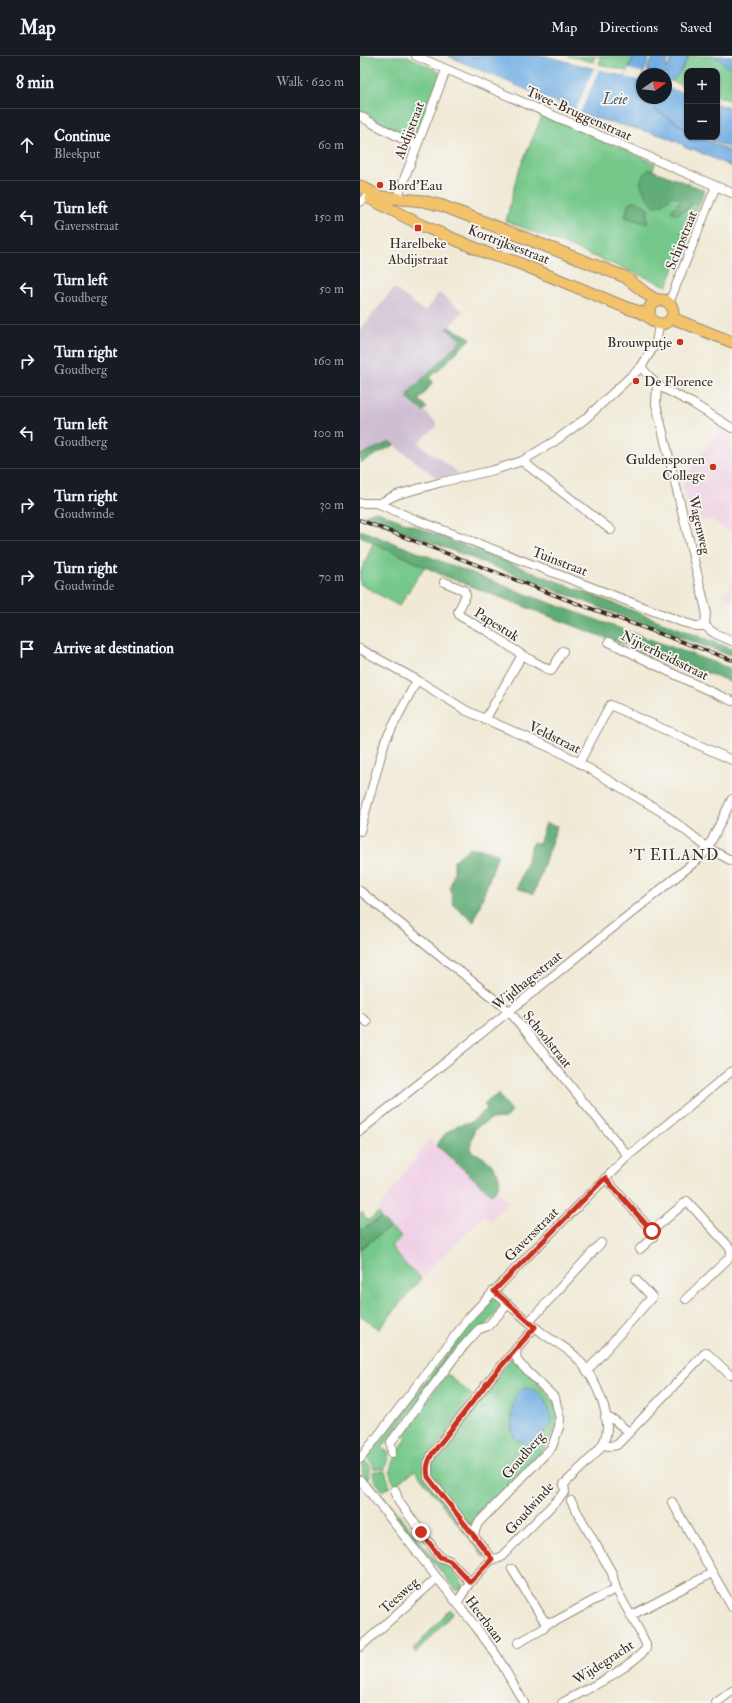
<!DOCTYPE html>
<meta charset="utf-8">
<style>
:root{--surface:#171b24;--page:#20242c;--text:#f1f3f6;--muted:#9ea1a6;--line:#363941}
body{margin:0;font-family:"IM FELL Double Pica",serif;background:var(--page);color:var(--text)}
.controls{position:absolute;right:12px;top:12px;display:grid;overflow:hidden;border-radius:8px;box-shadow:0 1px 3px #0004}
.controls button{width:36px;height:36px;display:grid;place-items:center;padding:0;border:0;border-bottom:1px solid var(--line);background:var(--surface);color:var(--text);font:20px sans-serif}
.compass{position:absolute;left:276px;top:12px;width:36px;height:36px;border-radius:50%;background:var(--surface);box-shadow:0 1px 3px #0004;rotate:76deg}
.stop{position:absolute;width:12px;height:12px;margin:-9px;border:3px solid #c8321e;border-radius:50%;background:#fff}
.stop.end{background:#c8321e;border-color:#fff;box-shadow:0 1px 4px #0008}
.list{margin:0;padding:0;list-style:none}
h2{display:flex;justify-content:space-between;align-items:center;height:52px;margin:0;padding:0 16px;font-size:17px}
h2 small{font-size:13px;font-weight:400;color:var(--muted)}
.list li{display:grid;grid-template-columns:26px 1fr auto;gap:12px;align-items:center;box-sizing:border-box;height:72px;padding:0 16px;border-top:1px solid var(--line)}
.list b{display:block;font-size:15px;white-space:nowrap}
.list p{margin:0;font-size:13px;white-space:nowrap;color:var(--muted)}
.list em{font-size:13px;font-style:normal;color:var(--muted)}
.icon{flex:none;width:22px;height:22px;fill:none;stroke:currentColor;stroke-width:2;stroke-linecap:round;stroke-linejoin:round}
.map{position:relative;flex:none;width:372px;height:1647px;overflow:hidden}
header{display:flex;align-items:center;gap:24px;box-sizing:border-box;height:56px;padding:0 20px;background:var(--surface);border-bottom:1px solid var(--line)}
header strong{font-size:19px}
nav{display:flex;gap:22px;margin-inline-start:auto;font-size:14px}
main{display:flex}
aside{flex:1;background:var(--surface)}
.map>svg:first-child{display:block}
.built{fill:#f0d0e5}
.industrial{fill:#cebed2}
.green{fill:#75c88a;stroke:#587954;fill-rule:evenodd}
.forest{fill:#60ac76;stroke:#4e6b4a}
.water{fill:#72afe4;stroke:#566c81}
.pier{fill:#f0e9d5}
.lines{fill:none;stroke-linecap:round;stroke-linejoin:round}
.minor-casing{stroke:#968a7a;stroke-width:10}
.major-casing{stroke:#968a7a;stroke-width:13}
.minor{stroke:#fff;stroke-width:8}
.major{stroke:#f2c36a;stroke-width:11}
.rail-casing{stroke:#3b2a1e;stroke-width:3.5}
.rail{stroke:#f6f6f2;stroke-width:2;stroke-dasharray:6;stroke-linecap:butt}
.route{stroke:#c8321e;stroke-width:5}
.poi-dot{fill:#c8321e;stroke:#f6f6f2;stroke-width:1.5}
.labels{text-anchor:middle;stroke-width:3.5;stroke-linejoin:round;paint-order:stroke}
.street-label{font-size:14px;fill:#3b2a1e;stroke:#f6f6f2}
.poi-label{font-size:14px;fill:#3b2a1e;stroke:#f6f6f2;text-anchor:start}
.water-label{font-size:15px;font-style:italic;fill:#4e5963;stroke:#f6f6f2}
.neighbourhood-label{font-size:15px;letter-spacing:1px;fill:#3b2a1e;stroke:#f6f6f2}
</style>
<header>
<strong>Map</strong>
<nav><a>Map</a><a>Directions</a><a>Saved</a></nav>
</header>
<main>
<aside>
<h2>8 min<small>Walk · 620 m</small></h2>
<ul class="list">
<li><svg class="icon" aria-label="ahead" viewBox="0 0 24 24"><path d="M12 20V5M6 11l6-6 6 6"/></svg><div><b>Continue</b><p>Bleekput</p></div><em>60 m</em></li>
<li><svg class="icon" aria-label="left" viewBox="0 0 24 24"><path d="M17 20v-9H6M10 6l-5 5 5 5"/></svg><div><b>Turn left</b><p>Gaversstraat</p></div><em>150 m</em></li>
<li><svg class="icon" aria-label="left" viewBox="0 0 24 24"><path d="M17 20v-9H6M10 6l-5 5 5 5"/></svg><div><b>Turn left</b><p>Goudberg</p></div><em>50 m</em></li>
<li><svg class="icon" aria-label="right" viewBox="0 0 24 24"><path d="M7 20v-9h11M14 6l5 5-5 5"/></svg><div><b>Turn right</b><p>Goudberg</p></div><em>160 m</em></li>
<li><svg class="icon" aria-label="left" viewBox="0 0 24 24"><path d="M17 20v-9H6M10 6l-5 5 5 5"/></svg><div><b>Turn left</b><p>Goudberg</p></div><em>100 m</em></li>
<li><svg class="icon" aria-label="right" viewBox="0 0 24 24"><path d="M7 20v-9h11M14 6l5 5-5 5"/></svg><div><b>Turn right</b><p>Goudwinde</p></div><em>30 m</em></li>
<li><svg class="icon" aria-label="right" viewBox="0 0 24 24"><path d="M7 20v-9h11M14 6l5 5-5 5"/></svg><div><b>Turn right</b><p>Goudwinde</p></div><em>70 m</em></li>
<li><svg class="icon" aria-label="arrive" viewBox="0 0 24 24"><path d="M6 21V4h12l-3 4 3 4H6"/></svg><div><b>Arrive at destination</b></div></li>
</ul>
</aside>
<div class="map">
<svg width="372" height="1647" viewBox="0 0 372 1647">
<rect width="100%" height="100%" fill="#f6f6f2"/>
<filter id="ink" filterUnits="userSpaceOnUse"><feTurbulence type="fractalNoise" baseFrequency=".025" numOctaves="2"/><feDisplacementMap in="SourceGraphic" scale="8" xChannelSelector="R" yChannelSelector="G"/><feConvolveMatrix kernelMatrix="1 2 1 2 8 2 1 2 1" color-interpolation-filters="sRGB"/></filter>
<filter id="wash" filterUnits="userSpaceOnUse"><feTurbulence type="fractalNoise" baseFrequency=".012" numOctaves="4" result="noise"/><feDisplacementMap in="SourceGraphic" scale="16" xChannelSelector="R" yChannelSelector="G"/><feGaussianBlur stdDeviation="0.9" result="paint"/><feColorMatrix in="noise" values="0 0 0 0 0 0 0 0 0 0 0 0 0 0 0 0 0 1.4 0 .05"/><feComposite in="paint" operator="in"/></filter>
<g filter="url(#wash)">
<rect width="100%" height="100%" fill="#f0e9d5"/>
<g class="built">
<path d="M360,372l12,7v98l-22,-14 -18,5 -10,-41z"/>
<path d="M372,527v17l-8,-4z"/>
<path d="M69,1083l62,54 7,-3 10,12 -18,19 -5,-6 -64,63 -17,-15 -14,-17 12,-9 -12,-10 -13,-16z"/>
</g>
<path class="industrial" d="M34,232l31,24 14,-19 24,18 -14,16 22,11 -60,59 27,28 -20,18 41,30 -21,6 -48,-37 -30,13v-125z"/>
<g class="green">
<path d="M0,0h48l31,16 1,3 -25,66h-4l-45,-25 -6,-6z"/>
<path d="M208,0h27l-2,6z"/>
<path d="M236,0h38l-7,15 -28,-7 2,-7z"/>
<path d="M329,0h26l17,13v32l-15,-5v-25h-30v16l-16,-6 9,-9z"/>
<path d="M183,58l112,49 -2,7 -4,-1 12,36 12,-9 8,3 -10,12 16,-1 6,-8 6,3 -32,81 -161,-65 11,-46z"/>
<path d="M13,487l52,23 -26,40 -39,-22v-10z"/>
<path d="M2,1156l6,9 10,-8 3,5 -21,13v-17z"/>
<path d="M30,1171l12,10 -11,9 13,17 17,15 -42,51 -19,-14v-66z"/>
<path d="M136,1243l5,4 -1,6 -90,103 -28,36 7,5 -4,16 -12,-1v-4l-6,-5 111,-146 13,-13z"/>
<path d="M154,1299l41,48 3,19 -10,23 -76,84 -42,-56 4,-17zM153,1351l32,25 -12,10c-4,0 -10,1 -14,-1 -11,-4 -7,-25 -6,-34z"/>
<path d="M87,1318l26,22 -48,67 -1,6 2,10 60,77 -2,1 -69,-87 -20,15c-12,-17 2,-32 12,-47l-6,-4z"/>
<path d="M4,1406l6,3v12l-5,3 -3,-9z"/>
<path d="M13,1415h12l5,15 -7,5 -9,-11z"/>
<path d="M10,1425l67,80 2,2 8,1 15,19v7h-6l-87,-107z"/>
<path d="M90,1553l3,4 -37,40 -2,-4z"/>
</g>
<g class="forest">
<path d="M289,113l56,21 -6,15 -6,-3 -6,8 -10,4 -6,-3 10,-12 -8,-3 -12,9 -6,1 -9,-10 -6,-13 3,-8z"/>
<path d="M275,145l7,3 6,4 -1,16 -22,-7 4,-14z"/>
<path d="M88,271l23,11 -41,40 3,4 -14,18 8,8 -4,3 -15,-12 1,-7 52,-52 -14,-11z"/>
<path d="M30,386l4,3 -34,18v-8z"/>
<path d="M15,455l357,138v7l-102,-37 -267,-103z"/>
<path d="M0,474l171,66 201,73v13l-134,-47 -156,-60 -82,-39z"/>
<path d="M186,767l11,3 -23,68 -17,-6 16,-46 6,2z"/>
<path d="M117,792l21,6 -24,68 -21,-18 -3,-17 4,-15v-11l14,-12z"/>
<path d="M139,1037l2,5 11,14 -7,6 -14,1 -16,9 -4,14v9c2,2 5,2 8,4 14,7 31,27 12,39l-55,-49 10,-12 12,-8 13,-3 16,-13 -3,-5z"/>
<path d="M21,1162l9,9 -30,22v-18z"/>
</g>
<g class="water">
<path d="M88,0h97l80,21 9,-21h16l-9,24 1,1v17h24v-10l21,6v35l-33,-20 33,21v7h12l33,15v15l-39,-18 -2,1 -7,-3v-2l-20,-9 -73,-19z"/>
<path d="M294,0h16l-5,11 2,1 6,-12h16l-9,16 -9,9 -5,-1v-6h-16l-2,-2v-5z"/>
<path d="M355,0h17v13z"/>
<path d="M357,48l15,5v40l-21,-9 -1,-3h7z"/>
<path d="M165,1332c19,1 25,21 27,36l-19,18c-8,3 -12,0 -18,-4 -6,-9 -3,-39 4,-47 2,-2 4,-2 6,-3z"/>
</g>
<g class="pier">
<path d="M234,12l5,2 -19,43 -5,-2z"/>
<path d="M268,13l16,4 -2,1v7l-16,-4z"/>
</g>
</g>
<g filter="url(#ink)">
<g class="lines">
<g class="minor-casing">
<g id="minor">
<path d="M56,0l316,137"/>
<path d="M0,60l12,7 44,23"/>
<path d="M38,144l2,-10 46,-120"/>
<path d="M0,146l7,-5"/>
<path d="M309,247l47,-117"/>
<path d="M281,311l16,18 35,18 40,25"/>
<path d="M297,329l-1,19 50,206 -1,16"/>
<path d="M162,405l89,69"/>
<path d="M0,447h17l37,16 268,103 14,4h9l9,7 18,8"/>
<path d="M18,448l18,-9 46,-13 52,-12 28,-9 33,-20 30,-22 56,-52 15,-24 3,-18"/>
<path d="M84,526l20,8 2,5 -8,17 2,4 29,16 33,23 29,16 12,-20"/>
<path d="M249,586c41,20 81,41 123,59"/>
<path d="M0,593l57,31 50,31 93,41 33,19 69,41 46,36 24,13"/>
<path d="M125,664l37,-65"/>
<path d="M219,707l31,-58 122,55"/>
<path d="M0,775l25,-90 32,-61"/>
<path d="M0,835l149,120 119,145"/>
<path d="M0,961l7,5"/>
<path d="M0,1075l341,-274 7,-9 24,-49"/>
<path d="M245,1122l47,53 35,-30 44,48v7l-45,43"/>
<path d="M280,1193l13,-12 -1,-6"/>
<path d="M169,1266l72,-79"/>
<path d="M227,1315l65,-74 -16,-17"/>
<path d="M245,1361l9,3 15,12"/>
<path d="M242,1389l9,1 6,-1 89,-93 24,23"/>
<path d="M32,1397l-1,-11 69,-92 19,-21 9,-3 20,-22"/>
<path d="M0,1403l111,-144 57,-59 100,-100 104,-85"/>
<path d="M0,1424l116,147 21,29 27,47"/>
<path d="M35,1434l4,12 41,55 10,4 20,21"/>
<path d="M312,1446l60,105"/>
<path d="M113,1480l5,-13 74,-76 7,-20 1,-8 -5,-21 -37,-36 -2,-7 1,-7"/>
<path d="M132,1503l-64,-82v-14l4,-9 59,-76 44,-51"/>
<path d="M152,1513l31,50 5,4 6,-1 57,-31 5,-2"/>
<path d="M97,1547l13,-21 22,-23 8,-1 65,-66 -1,-8c10,-10 31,-28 38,-39 15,-24 -8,-69 -25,-87 -9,-10 -21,-15 -32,-23 -18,-14 -35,-29 -52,-44"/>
<path d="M272,1559l80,-42"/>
<path d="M158,1587l25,-14 5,-6"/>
<path d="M0,1591l77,-69"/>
<path d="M202,1647c27,-15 63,-32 84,-54v-5l-6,-12 -24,-43 -4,-16 -41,-72"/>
<path d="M356,1647l16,-12"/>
</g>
</g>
<g class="major-casing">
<g id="major">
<path d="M0,130l21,11 42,4 20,5 182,71 23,18 9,5"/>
<path d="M11,143l50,26 68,29 27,8 111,46 13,4 10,6"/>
<circle cx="301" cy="256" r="12"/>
<path d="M312,262l60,24"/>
</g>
</g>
<use href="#minor" class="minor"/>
<use href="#major" class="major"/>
<g class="rail-casing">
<path id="rail" d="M0,464l205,79 167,61"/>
</g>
<use href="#rail" class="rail"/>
</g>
</g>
<g class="lines" filter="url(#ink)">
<path class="route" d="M61,1476l19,25 10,4 20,21 22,-23 -64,-82c-2,-10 0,-15 4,-23l59,-76 44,-51 -41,-36 111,-113 47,53"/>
</g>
<g class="poi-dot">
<circle cx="20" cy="129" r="4"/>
<rect x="54" y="168" width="8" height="8" rx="2"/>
<circle cx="320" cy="286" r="4"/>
<circle cx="276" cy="325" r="4"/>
<circle cx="353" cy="411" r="4"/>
</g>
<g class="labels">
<g class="street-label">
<text transform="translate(219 57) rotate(24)" y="5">Twee-Bruggenstraat</text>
<text transform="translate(49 74) rotate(-69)" y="5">Abdijstraat</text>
<text transform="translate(321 184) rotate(-68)" y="5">Schipstraat</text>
<text transform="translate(149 188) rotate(21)" y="5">Kortrijksestraat</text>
<text transform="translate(340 469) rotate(77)" y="5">Wagenweg</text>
<text transform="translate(200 505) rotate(21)" y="5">Tuinstraat</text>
<text transform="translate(137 568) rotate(32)" y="5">Papestuk</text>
<text transform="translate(305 599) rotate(26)" y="5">Nijverheidsstraat</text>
<text transform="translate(195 681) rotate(26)" y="5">Veldstraat</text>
<text transform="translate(167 924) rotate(-39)" y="5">Wijdhagestraat</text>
<text transform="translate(188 983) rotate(51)" y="5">Schoolstraat</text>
<text transform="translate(171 1178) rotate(-45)" y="5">Gaversstraat</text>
<text transform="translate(163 1399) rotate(-49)" y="5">Goudberg</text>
<text transform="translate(169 1452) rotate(-48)" y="5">Goudwinde</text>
<text transform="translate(39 1539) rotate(-42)" y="5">Teesweg</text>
<text transform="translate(125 1563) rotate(53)" y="5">Heerbaan</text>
<text transform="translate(243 1606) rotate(-33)" y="5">Wijdegracht</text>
</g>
<g class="poi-label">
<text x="28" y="134">Bord'Eau</text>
<text x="58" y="192" text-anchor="middle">Harelbeke<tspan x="58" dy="16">Abdijstraat</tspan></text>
<text x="312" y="291" text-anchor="end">Brouwputje</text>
<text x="284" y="330">De Florence</text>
<text x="345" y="408" text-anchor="end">Guldensporen<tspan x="345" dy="16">College</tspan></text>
</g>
<g class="water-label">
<text x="255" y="48">Leie</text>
</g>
<g class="neighbourhood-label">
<text x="314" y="804">'T EILAND</text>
</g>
</g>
</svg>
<div class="controls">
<button>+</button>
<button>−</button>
</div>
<svg class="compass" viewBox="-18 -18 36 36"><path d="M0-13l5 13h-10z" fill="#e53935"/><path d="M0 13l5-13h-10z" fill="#9ea1a6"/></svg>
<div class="stop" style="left:292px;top:1175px"></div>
<div class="stop end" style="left:61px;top:1476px"></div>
</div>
</main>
